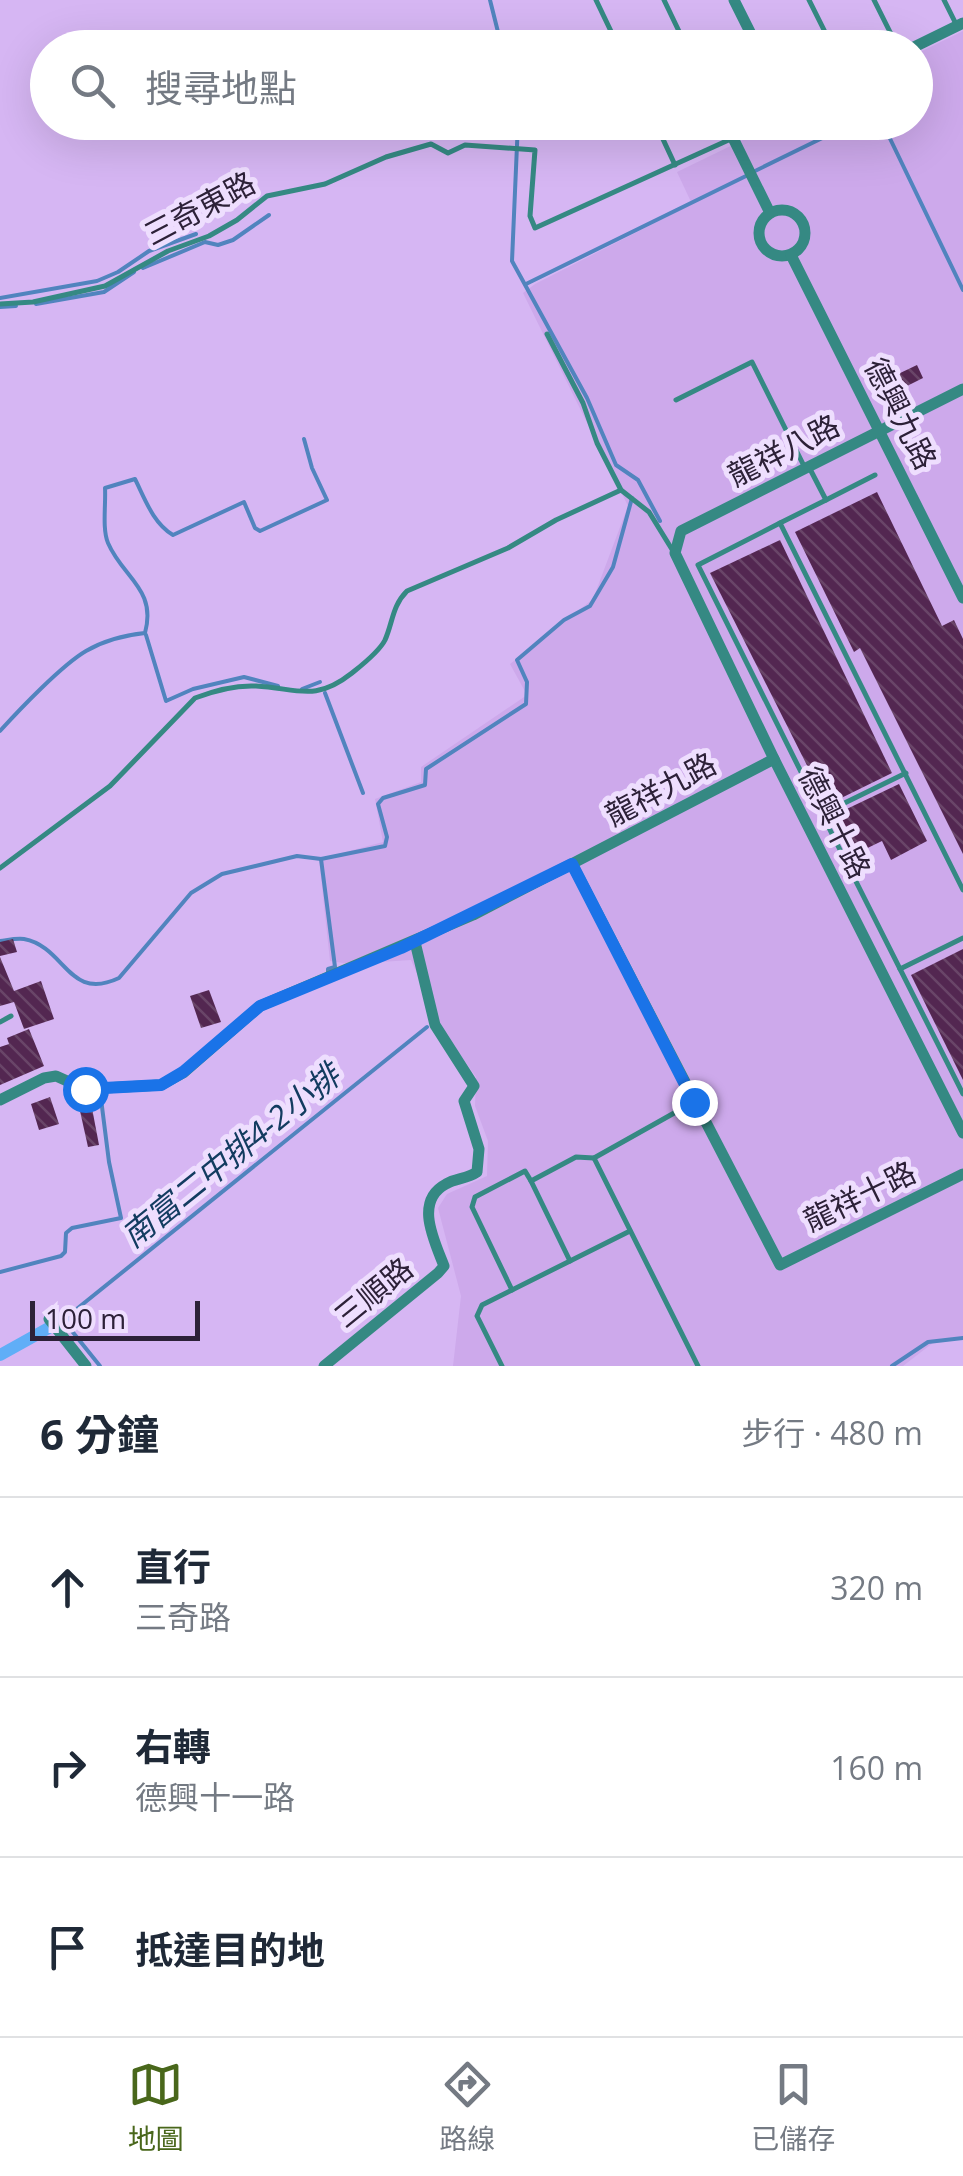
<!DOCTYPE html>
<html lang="zh-TW">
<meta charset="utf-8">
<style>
:root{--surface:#fff;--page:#f2f2f3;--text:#1f2937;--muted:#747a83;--line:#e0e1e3;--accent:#49671b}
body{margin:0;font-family:"Open Sans","Noto Sans TC",sans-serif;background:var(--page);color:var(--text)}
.scale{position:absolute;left:30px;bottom:25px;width:170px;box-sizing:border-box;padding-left:10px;border:5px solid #2d2138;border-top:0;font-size:28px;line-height:35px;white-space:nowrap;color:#2d2138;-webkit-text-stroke:8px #eedefe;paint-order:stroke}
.stop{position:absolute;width:30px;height:30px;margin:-22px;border:8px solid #1a73e8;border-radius:50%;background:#fff}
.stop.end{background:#1a73e8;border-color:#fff;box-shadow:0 2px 10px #0008}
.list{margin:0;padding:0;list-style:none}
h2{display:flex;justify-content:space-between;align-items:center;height:130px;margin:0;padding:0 40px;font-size:42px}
h2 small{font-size:32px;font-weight:400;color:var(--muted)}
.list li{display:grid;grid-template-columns:65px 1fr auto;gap:30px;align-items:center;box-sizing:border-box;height:180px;padding:0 40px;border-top:2px solid var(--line)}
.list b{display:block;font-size:38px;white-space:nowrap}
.list p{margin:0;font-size:32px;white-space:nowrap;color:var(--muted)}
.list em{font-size:32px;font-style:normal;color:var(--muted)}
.icon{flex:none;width:55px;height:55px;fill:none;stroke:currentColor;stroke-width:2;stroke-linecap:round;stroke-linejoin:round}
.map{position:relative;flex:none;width:963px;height:1366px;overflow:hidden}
.search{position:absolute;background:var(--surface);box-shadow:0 10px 40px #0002;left:30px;right:30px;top:30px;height:110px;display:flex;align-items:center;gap:25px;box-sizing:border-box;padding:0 35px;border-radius:55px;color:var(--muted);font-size:38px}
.sheet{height:670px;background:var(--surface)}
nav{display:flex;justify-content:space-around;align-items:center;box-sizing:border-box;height:140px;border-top:2px solid var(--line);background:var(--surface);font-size:28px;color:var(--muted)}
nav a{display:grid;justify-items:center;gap:5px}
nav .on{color:var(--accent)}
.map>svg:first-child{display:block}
.built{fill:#cda9eb}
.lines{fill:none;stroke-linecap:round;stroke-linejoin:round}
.stream{stroke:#5184be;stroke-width:4}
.canal{stroke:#60aef7;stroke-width:12}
.building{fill:url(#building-back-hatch)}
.service{stroke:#358983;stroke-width:5}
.minor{stroke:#358983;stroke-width:11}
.route{stroke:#1a73e8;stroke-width:12}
.labels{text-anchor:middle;stroke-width:10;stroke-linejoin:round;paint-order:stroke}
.street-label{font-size:30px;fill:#2d2138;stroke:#eedefe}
.water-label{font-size:32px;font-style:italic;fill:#133c60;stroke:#eedefe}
</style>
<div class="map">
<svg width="963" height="1366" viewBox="0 0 963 1366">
<defs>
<pattern id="building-back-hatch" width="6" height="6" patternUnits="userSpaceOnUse" patternTransform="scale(2.5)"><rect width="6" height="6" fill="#532751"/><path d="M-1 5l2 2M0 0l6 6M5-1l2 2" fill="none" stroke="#694568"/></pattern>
</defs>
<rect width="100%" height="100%" fill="#d6b6f3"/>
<path class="built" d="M963,31v1306l-25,2 -35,27h-450l8,-70 -23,-88 9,-14 40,-18 1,-35 -13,-35 1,-29 -37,-53 -28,-64 -61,4 -20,-3 -11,-102 64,-17 -8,-43 46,-17v-15l106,-72 -17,-31 83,-65 35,-93 -105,-213 12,-9 157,-80 -15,-32 101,-49 138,-1v-68z"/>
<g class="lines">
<g class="stream">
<path d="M490,0l12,48"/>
<path d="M518,122l-6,139 75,137 29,67 22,15 22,41"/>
<path d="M882,122l81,168"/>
<path d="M753,172l102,-50"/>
<path d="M143,268l62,-26 13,3 15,-5 36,-25"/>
<path d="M526,284l220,-108"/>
<path d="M0,298l97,-17 21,-9 31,-21 47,-17"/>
<path d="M36,304l68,-12 30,-20"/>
<path d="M0,307l16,-1"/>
<path d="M146,635l20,66 27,-12 51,-12 34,9"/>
<path d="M302,689l18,-7"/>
<path d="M325,693l38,100"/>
<path d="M0,731c20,-22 62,-66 86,-80 17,-10 40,-16 59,-18 12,-44 -22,-55 -37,-90 -6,-14 -2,-39 -3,-55l30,-9c10,20 18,44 38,56l71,-33 11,26 5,3 67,-31 -15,-32 -8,-29"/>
<path d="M321,859l14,108 -7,2v5"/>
<path d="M0,941c8,-1 16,-3 24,-2 42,8 44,63 95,39l72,-85 31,-19 75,-18 24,3 64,-13 2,-9 -9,-33 5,-6 42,-13 1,-16 100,-65 1,-22 -10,-22 47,-40 26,-14 23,-39 19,-69"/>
<path d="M0,1272l61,-16 4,-4 1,-19 6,-5 49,-10 -12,-56 -9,-71"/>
<path d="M100,1366l-37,-46 364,-293"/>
<path d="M892,1366l36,-24 35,-4"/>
</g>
<path class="canal" d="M0,1355l63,-35"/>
</g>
<g class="building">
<path d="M917,365l6,13 -20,10 -7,-13z"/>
<path d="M877,492l65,134 12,-6 9,19v215l-103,-206 -6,4 -59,-120z"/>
<path d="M780,540l112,233 -65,32 -117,-232z"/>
<path d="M899,784l28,57 -36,19 -9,-19 -31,15 -19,-40z"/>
<path d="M13,939l4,13 -17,4v-14z"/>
<path d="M963,949v131l-52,-105z"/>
<path d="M0,957l14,34 27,-10 13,38 -30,10 -10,-27 -14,4z"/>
<path d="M209,990l12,32 -20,6 -11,-32z"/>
<path d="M29,1029l15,37 -44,19v-38l9,-3 -2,-6z"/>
<path d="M50,1097l9,27 -20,6 -8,-26z"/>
<path d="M92,1108l7,37 -11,2 -8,-36z"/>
</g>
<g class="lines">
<g class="service">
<path d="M596,0l23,48"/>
<path d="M664,0l23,48"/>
<path d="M809,0l24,48"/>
<path d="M874,0l24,48"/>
<path d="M944,0l12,24"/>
<path d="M655,122l20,43"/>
<path d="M0,304l33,-2 72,-16 63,-35 41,-15 28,-16 30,-24 58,-12 61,-27 45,-13 17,9 17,-8 70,5 -5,66 5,12 198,-90 -8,-16"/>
<path d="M547,334l36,69 14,40 24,47 28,22 24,39"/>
<path d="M676,400l76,-38 52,104"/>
<path d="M810,469l16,31 49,-25"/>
<path d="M826,500l-46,23 183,367"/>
<path d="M780,523l-82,42 124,249 84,-41"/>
<path d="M822,814l141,280"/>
<path d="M0,868l110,-82 85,-88c18,-7 40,-13 61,-12 41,2 58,17 96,-13 10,-8 27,-21 33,-33 8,-18 7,-34 22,-49l101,-43 48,-28 65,-30"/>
<path d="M900,969l63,-31"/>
<path d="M0,1022l11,-6"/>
<path d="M692,1103l-98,55 104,208"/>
<path d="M531,1181l39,80"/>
<path d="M512,1290l-40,-83 3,-10 50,-26 6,10 45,-24 18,1"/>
<path d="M502,1366l-25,-50 5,-11 148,-74"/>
</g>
<g class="minor">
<path d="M734,0l24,48"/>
<path d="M912,48l51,-25"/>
<path d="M762,122l-29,16 37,75"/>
<circle cx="782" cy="233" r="23"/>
<path d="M791,255l172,343"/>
<path d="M963,389l-282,142 -6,22 99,206 189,374"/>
<path d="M572,864l208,401 183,-91"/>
<path d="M0,1100l44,-22 12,-2 29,13 76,-4 22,-12 77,-67 213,-91 301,-156"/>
<path d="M49,1319l37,47"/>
<path d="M324,1366l114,-93 6,-7c-10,-26 -30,-65 2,-82 10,-6 21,-5 31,-12l2,-23 -15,-48 10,-15 -39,-61 -20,-83"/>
</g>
</g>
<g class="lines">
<path class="route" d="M85,1089l76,-4 22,-13 77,-66 141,-58 171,-84 122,238"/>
</g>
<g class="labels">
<g class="street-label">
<text transform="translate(200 209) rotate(-28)" y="10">三奇東路</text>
<text transform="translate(900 414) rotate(63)" y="10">德興九路</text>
<text transform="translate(784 451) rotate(-27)" y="10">龍祥八路</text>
<text transform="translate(661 790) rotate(-28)" y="10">龍祥九路</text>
<text transform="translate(834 823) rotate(63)" y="10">德興十路</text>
<text transform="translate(860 1197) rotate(-26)" y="10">龍祥十路</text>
<text transform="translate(374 1293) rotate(-39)" y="10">三順路</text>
</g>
<g class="water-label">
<text transform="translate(231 1156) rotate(-39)" y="11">南富二中排4-2小排</text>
</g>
</g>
</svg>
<div class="scale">100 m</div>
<div class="stop" style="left:85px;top:1089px"></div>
<div class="stop end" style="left:694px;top:1102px"></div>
<div class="search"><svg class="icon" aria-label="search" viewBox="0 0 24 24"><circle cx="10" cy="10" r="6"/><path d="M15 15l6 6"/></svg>搜尋地點</div>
</div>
<section class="sheet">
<h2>6 分鐘<small>步行 · 480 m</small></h2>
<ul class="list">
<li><svg class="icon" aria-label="ahead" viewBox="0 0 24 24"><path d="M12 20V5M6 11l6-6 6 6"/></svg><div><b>直行</b><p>三奇路</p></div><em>320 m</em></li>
<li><svg class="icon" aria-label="right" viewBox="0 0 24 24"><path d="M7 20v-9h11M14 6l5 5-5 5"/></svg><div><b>右轉</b><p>德興十一路</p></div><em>160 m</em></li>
<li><svg class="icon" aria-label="arrive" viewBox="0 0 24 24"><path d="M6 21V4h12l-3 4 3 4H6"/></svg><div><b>抵達目的地</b></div></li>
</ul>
</section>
<nav>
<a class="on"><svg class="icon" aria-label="map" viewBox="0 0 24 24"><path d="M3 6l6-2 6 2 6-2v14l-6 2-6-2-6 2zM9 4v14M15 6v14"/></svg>地圖</a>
<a><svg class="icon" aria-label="directions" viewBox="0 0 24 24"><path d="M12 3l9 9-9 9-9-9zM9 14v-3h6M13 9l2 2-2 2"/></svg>路線</a>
<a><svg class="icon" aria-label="saved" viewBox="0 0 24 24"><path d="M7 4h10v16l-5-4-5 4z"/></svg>已儲存</a>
</nav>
